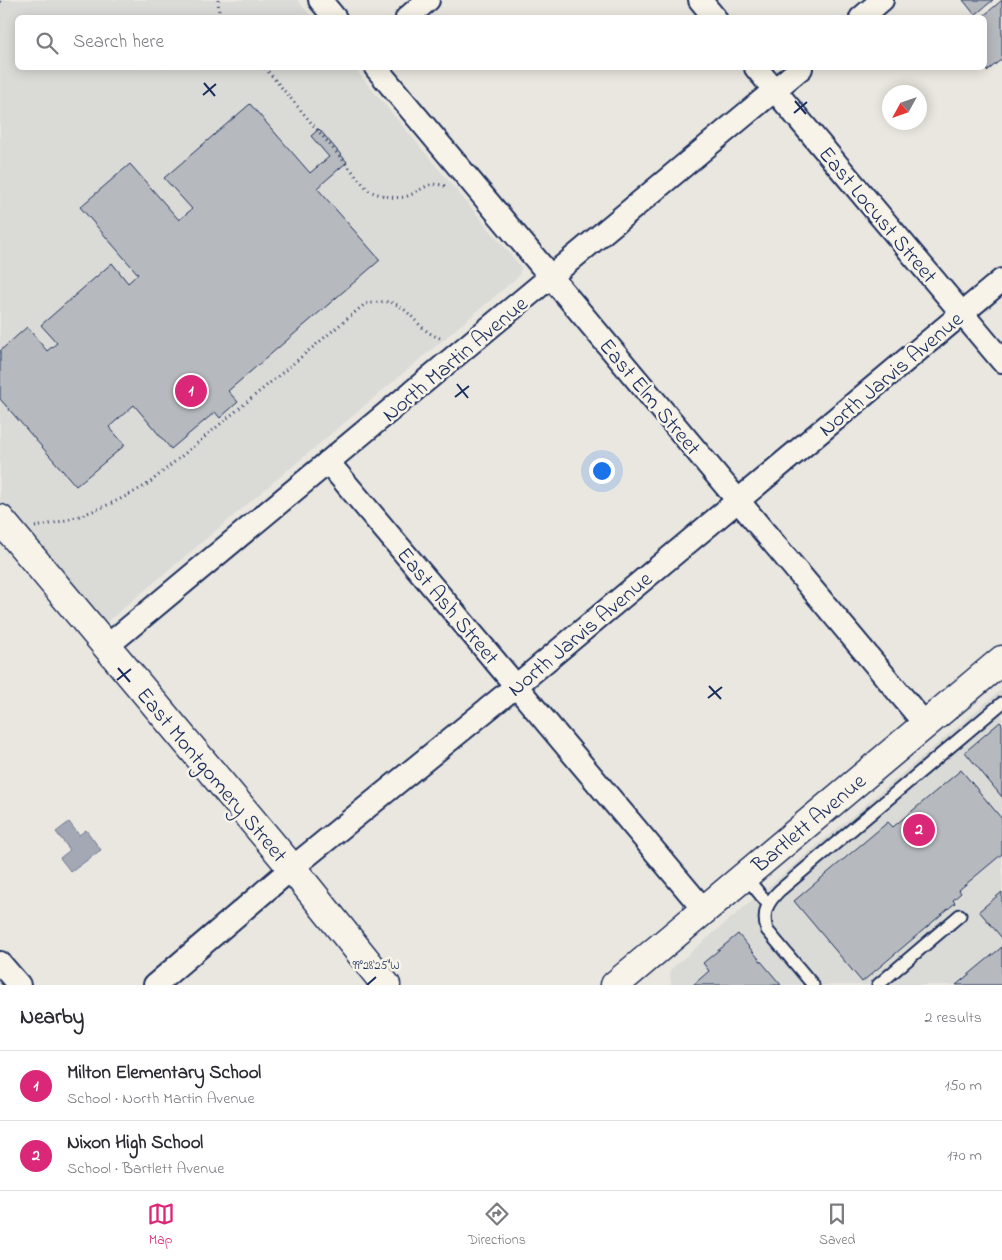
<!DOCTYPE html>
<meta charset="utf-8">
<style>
:root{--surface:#fff;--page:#f2f2f3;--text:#2b2b33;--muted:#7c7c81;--line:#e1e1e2;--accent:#db2777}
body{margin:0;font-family:"Indie Flower",sans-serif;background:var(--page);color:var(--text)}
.compass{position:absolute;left:882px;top:85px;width:45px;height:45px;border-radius:50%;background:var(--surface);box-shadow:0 2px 12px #0003;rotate:230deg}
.you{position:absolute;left:601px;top:470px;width:18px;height:18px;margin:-12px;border:4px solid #fff;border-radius:50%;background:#1a73e8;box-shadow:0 0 0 8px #1a73e833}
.badge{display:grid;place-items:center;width:32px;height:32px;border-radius:50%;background:var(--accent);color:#fff;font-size:16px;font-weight:700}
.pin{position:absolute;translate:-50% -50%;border:2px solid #fff;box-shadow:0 1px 5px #0006}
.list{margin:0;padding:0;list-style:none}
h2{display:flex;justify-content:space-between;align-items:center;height:65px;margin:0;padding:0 20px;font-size:21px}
h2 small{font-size:16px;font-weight:400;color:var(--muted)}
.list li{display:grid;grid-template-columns:32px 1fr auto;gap:15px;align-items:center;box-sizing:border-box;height:70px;padding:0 20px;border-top:1px solid var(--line)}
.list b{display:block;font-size:19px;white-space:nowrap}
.list p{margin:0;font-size:16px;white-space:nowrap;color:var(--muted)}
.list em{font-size:16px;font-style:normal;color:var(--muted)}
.icon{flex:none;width:28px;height:28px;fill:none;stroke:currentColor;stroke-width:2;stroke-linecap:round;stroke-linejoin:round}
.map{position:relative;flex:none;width:1002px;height:985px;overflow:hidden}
.search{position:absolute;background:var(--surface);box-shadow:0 2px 12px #0003;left:15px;right:15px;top:15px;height:55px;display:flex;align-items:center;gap:12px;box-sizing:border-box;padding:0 18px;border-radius:8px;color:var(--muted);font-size:19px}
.sheet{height:205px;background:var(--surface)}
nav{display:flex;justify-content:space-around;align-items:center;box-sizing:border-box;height:70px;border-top:1px solid var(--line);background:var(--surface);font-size:14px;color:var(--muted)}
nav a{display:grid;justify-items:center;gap:2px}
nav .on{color:var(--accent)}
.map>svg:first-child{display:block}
.built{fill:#dadad6}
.water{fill:#a3a8b4;stroke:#6d7892}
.building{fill:#b6babf;stroke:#1b2f5e}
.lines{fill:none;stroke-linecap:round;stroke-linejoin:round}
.lane-casing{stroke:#1b2f5e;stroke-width:15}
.street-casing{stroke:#1b2f5e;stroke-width:26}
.secondary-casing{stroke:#1b2f5e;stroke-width:31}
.path{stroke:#1b2f5e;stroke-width:3;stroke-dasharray:1 4;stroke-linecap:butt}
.lane{stroke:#f7f3e8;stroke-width:11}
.street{stroke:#f7f3e8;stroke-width:22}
.secondary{stroke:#f7f3e8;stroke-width:28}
.ticks{fill:none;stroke:#1b2f5e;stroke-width:2}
.labels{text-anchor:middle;stroke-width:5;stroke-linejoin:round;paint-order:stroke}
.street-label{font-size:22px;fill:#1b2f5e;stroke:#f7f3e8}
.ticks-label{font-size:12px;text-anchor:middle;fill:#1b2f5e;stroke:#f7f3e8;stroke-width:5;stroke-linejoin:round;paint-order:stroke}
</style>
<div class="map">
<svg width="1002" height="985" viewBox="0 0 1002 985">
<rect width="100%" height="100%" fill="#eae7e0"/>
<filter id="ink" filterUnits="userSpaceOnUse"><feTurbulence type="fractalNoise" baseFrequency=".02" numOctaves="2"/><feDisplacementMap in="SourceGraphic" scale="10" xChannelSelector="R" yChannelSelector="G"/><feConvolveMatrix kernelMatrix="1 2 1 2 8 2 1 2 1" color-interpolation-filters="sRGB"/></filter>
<g filter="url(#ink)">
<g class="built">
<path d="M0,0h297l15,17 -294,1v50h336l167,199 -2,9 -411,345 -5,2 -5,-1 -98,-116z"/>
<path d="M1002,689v296h-331l-1,-15z"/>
</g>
<path class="water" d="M69,822l10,13 7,-5 15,20 -30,22 -11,-14 10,-8 -14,-18z"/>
<g class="building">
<path d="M963,0h30l-18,15z"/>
<path d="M1002,0v59l-15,12 -3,-3v-50h-3z"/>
<path d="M250,104l60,69 19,-16 -18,-21 8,-7 28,33 -30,26 63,72 -152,131 10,11 -18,16 -5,-6 -44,37 -37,-44 -25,22 16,18 -49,41 -76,-87v-48l27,-24 20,24 10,-8 -16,-18 71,-62 16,20 10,-9 -58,-67 50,-43 49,56 13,-11 -28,-31z"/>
<path d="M1000,722l2,2v73l-37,-45z"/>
<path d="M961,770l41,49v35l-43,36 2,3 -8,7 2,3 -93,79 -68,-81 94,-79 5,5z"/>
<path d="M1002,892v46l-23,-27z"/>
<path d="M738,934l43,51h-88l16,-14 -6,-8z"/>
<path d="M1002,947v38h-46z"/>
</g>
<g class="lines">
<g class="lane-casing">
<g id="lane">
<path d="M745,876l23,28"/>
<path d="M813,985l-46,-55c-5,-17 0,-27 12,-39l223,-188"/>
<path d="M878,985l82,-70"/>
</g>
</g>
<g class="street-casing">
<g id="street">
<path d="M320,0l15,18"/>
<path d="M700,0l15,18"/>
<path d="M407,18l21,-18"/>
<path d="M861,18l21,-18"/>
<path d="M376,68l549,656"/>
<path d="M756,68l246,293"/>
<path d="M328,462l376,448"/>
<path d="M106,647l695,-579"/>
<path d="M0,963l19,22"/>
<path d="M155,985l137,-117 224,-182 486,-406"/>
</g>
</g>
<g class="secondary-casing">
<g id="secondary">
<path d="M0,519l292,349 94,117"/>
<path d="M615,985l387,-325"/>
</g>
</g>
<g class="path">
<path d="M218,0l1,12 5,6"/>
<path d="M0,2l2,-2"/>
<path d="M265,68l104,123c11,4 23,8 35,6 15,-3 24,-19 43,-10"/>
<path d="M35,527c40,-7 78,-22 113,-43l217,-180c8,-1 21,-4 28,-1 22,9 25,30 51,36"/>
</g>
<use href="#lane" class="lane"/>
<use href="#street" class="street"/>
<use href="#secondary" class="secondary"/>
</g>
</g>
<path class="ticks" d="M204,83l11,13M203,95l13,-11M795,101l11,13M794,113l13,-11M457,384l11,14M455,397l14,-11M118,668l12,14M117,680l14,-11M709,686l12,13M708,698l14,-11M367,985l9,-8"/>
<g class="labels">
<g class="street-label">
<text transform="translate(879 214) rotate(50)" y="8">East Locust Street</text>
<text transform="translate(454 358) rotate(-40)" y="8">North Martin Avenue</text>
<text transform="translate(890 373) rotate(-40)" y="8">North Jarvis Avenue</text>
<text transform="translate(651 396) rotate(50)" y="8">East Elm Street</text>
<text transform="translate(449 605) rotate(50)" y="8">East Ash Street</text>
<text transform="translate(579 633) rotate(-40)" y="8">North Jarvis Avenue</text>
<text transform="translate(213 774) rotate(50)" y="8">East Montgomery Street</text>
<text transform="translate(808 822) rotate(-40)" y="8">Bartlett Avenue</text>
</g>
</g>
<g class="ticks-label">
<text x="376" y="969">99°28'25"W</text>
</g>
</svg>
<svg class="compass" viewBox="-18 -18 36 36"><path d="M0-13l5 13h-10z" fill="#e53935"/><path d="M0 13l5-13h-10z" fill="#7c7c81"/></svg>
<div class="you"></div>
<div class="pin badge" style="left:191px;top:391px">1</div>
<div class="pin badge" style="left:919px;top:830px">2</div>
<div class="search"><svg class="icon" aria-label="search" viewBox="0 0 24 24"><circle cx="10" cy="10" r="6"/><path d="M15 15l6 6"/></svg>Search here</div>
</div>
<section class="sheet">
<h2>Nearby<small>2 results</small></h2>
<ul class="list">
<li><span class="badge">1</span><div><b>Milton Elementary School</b><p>School · North Martin Avenue</p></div><em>150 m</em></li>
<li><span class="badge">2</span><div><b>Nixon High School</b><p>School · Bartlett Avenue</p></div><em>170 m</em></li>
</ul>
</section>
<nav>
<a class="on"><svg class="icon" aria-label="map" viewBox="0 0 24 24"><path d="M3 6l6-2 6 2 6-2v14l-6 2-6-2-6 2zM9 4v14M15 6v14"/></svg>Map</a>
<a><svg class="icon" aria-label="directions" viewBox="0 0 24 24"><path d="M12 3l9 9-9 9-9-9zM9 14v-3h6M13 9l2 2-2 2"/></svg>Directions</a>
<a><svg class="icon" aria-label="saved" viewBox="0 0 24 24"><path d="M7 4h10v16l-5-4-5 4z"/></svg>Saved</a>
</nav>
